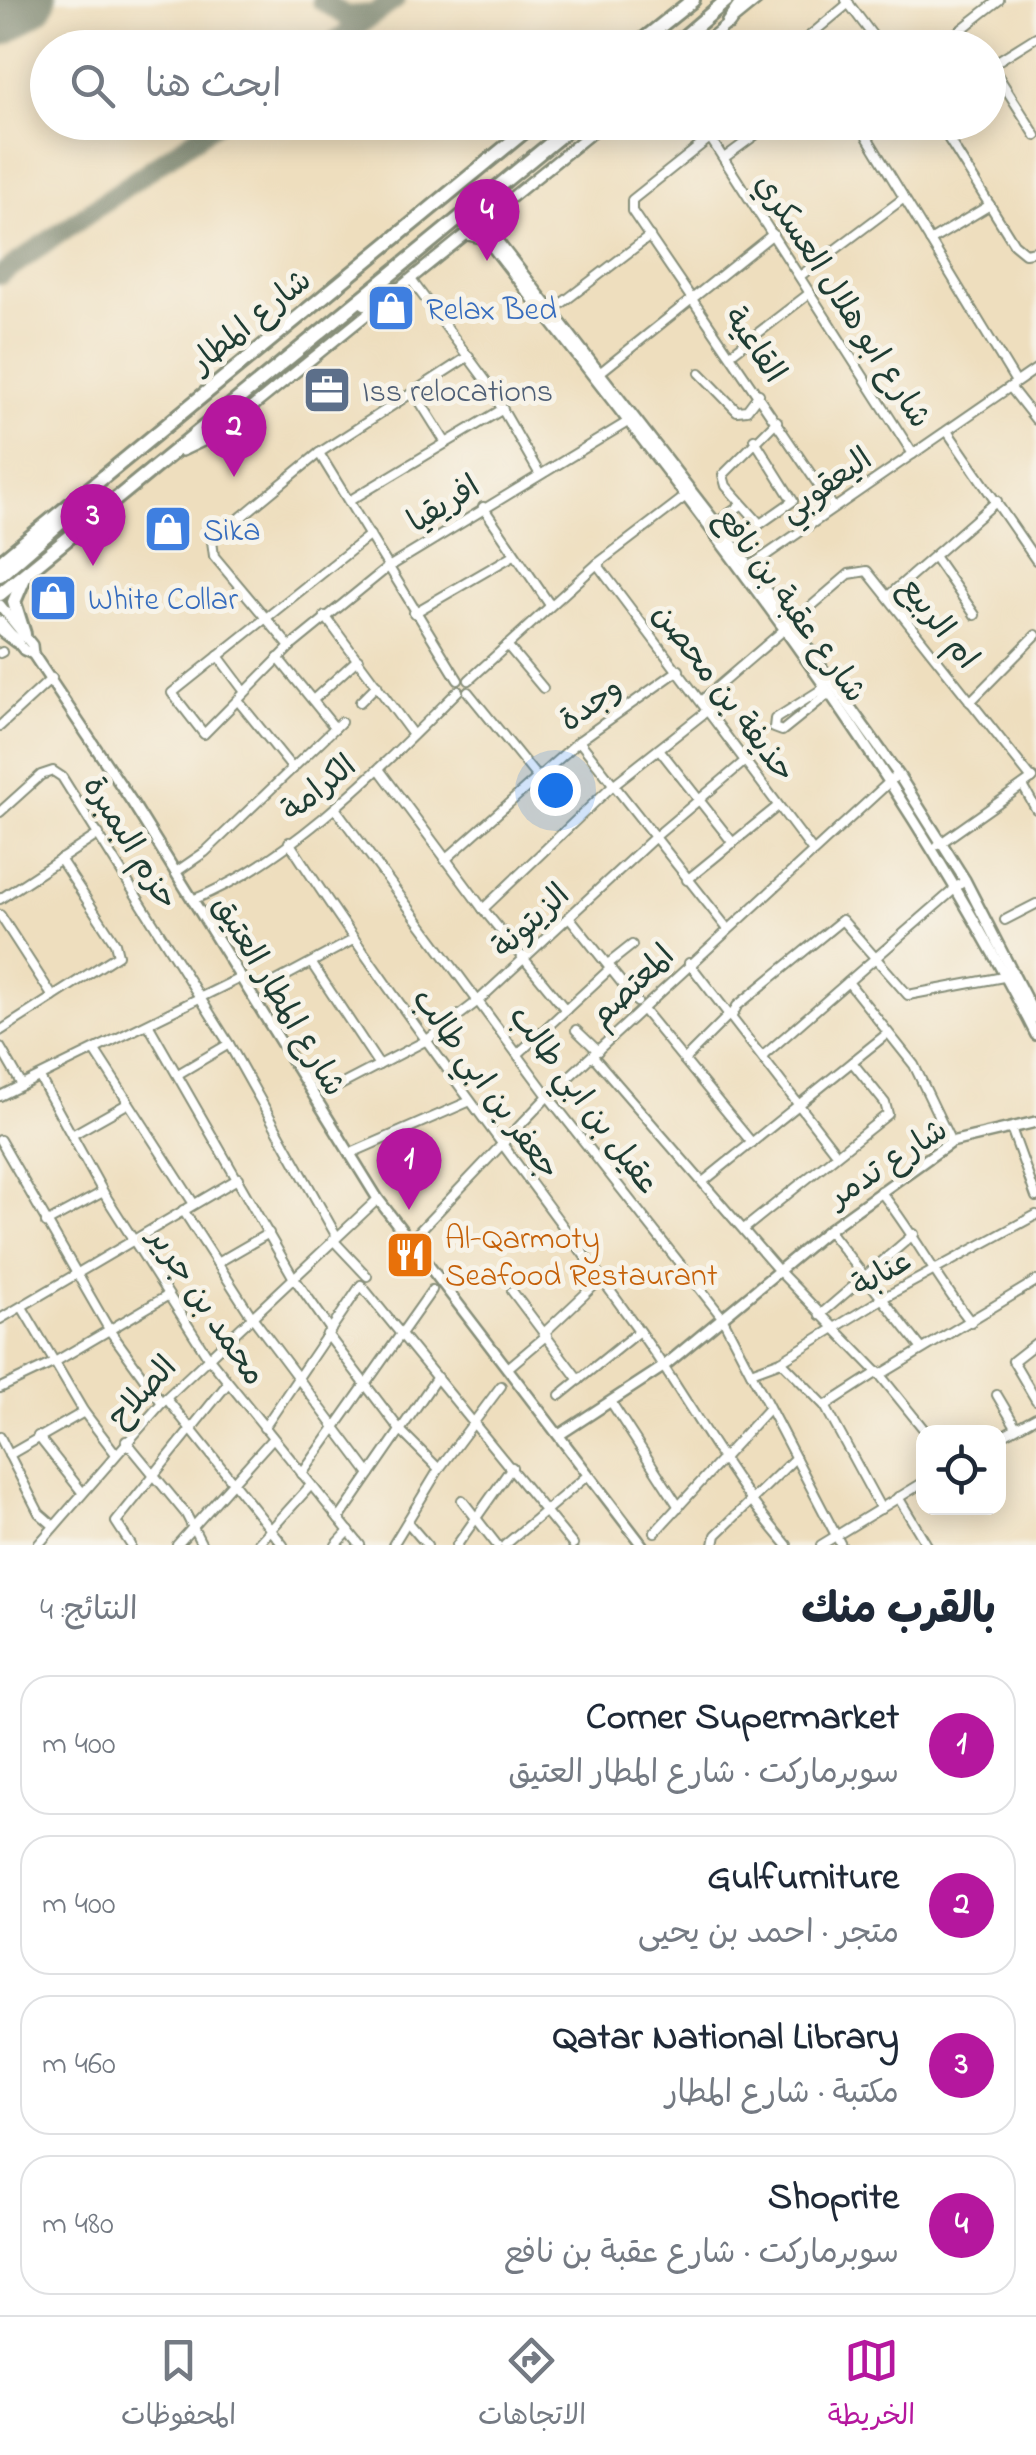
<!DOCTYPE html>
<html lang="ar">
<meta charset="utf-8">
<style>
:root{--surface:#fff;--page:#f2f2f3;--text:#1f2937;--muted:#747a83;--line:#e0e1e3;--accent:#b5179e}
body{margin:0;font-family:"Indie Flower","Playpen Sans Arabic",sans-serif;background:var(--page);color:var(--text);direction:rtl}
.controls{position:absolute;right:30px;bottom:30px;display:grid;overflow:hidden;border-radius:20px;box-shadow:0 5px 25px #0003}
.controls button{width:90px;height:90px;display:grid;place-items:center;padding:0;border:0;border-bottom:2px solid var(--line);background:var(--surface);color:var(--text);font:50px sans-serif}
.you{position:absolute;left:555px;top:790px;width:35px;height:35px;margin:-25px;border:8px solid #fff;border-radius:50%;background:#1a73e8;box-shadow:0 0 0 15px #1a73e833}
.badge{display:grid;place-items:center;width:65px;height:65px;border-radius:50%;background:var(--accent);color:#fff;font-size:32px;font-weight:700}
.pin{position:absolute;translate:-50% -82px;filter:drop-shadow(0 2px 5px #0008)}
.pin::after{content:'';position:absolute;top:52px;width:35px;height:30px;background:inherit;clip-path:polygon(0 0,100% 0,50% 100%)}
.list{margin:0;padding:0;list-style:none}
h2{display:flex;justify-content:space-between;align-items:center;height:130px;margin:0;padding:0 40px;font-size:42px}
h2 small{font-size:32px;font-weight:400;color:var(--muted)}
.list li{display:grid;grid-template-columns:65px 1fr auto;gap:30px;align-items:center;box-sizing:border-box;height:140px;margin:0 20px 20px;padding:0 20px;border:2px solid var(--line);border-radius:30px}
.list b{display:block;font-size:38px;white-space:nowrap}
.list p{margin:0;font-size:32px;white-space:nowrap;color:var(--muted)}
.list em{font-size:32px;font-style:normal;color:var(--muted)}
.icon{flex:none;width:55px;height:55px;fill:none;stroke:currentColor;stroke-width:2;stroke-linecap:round;stroke-linejoin:round}
.map{position:relative;flex:none;width:1036px;height:1545px;overflow:hidden;direction:ltr}
.search{position:absolute;background:var(--surface);box-shadow:0 5px 25px #0003;left:30px;right:30px;top:30px;height:110px;display:flex;align-items:center;gap:25px;box-sizing:border-box;padding:0 35px;border-radius:55px;color:var(--muted);font-size:38px}
.sheet{height:770px;background:var(--surface)}
nav{display:flex;justify-content:space-around;align-items:center;box-sizing:border-box;height:140px;border-top:2px solid var(--line);background:var(--surface);font-size:28px;color:var(--muted)}
nav a{display:grid;justify-items:center;gap:5px}
nav .on{color:var(--accent)}
.map>svg:first-child{display:block}
.lines{fill:none;stroke-linecap:round;stroke-linejoin:round}
.taxiway{stroke:#868e79;stroke-width:20}
.runway{stroke:#868e79;stroke-width:50}
.minor-casing{stroke:#868e79;stroke-width:12}
.tertiary-casing{stroke:#868e79;stroke-width:14}
.trunk-casing{stroke:#868e79;stroke-width:18}
.minor{stroke:#fff;stroke-width:8}
.tertiary{stroke:#fff;stroke-width:9}
.trunk{stroke:#fff;stroke-width:12}
.labels{text-anchor:middle;stroke-width:10;stroke-linejoin:round;paint-order:stroke}
.street-label{font-size:32px;fill:#1f3d34;stroke:#f7f3e8}
.shop-label{font-size:32px;fill:#366cbe;stroke:#f7f3e8;text-anchor:start}
.service-label{font-size:32px;fill:#4e5e75;stroke:#f7f3e8;text-anchor:start}
.food-label{font-size:32px;fill:#c56008;stroke:#f7f3e8;text-anchor:start}
</style>
<div class="map">
<svg width="1036" height="1545" viewBox="0 0 1036 1545">
<rect width="100%" height="100%" fill="#f7f3e8"/>
<filter id="ink" filterUnits="userSpaceOnUse"><feTurbulence type="fractalNoise" baseFrequency=".01" numOctaves="2"/><feDisplacementMap in="SourceGraphic" scale="20" xChannelSelector="R" yChannelSelector="G"/><feConvolveMatrix kernelMatrix="1 2 1 2 8 2 1 2 1" color-interpolation-filters="sRGB"/></filter>
<filter id="wash" filterUnits="userSpaceOnUse"><feTurbulence type="fractalNoise" baseFrequency=".0048" numOctaves="4" result="noise"/><feDisplacementMap in="SourceGraphic" scale="40" xChannelSelector="R" yChannelSelector="G"/><feGaussianBlur stdDeviation="2.25" result="paint"/><feColorMatrix in="noise" values="0 0 0 0 0 0 0 0 0 0 0 0 0 0 0 0 0 1.4 0 .05"/><feComposite in="paint" operator="in"/></filter>
<g filter="url(#wash)">
<rect width="100%" height="100%" fill="#eedebe"/>
<g class="lines">
<g class="taxiway">
<path d="M321,0l25,16 26,-2"/>
<path d="M326,48l69,-48"/>
<path d="M0,275l218,-153"/>
</g>
<path class="runway" d="M0,21l31,-21"/>
</g>
</g>
<g filter="url(#ink)">
<g class="lines">
<g class="minor-casing">
<g id="minor">
<path d="M846,0l36,48"/>
<path d="M795,48l54,-45"/>
<path d="M924,48l34,-16 41,-32"/>
<path d="M991,65l45,71"/>
<path d="M988,67l48,-30"/>
<path d="M700,122l213,332"/>
<path d="M858,122l158,260"/>
<path d="M938,122l76,122 11,9 11,-2"/>
<path d="M711,137l-79,63v11l202,297"/>
<path d="M724,158l49,-36"/>
<path d="M930,241l60,-36"/>
<path d="M800,276l104,-78"/>
<path d="M412,281l74,100 53,92"/>
<path d="M549,313l101,-77"/>
<path d="M732,353l78,-60"/>
<path d="M700,373l37,38 10,-1 12,-16"/>
<path d="M597,375l176,-141"/>
<path d="M1010,387l26,33"/>
<path d="M414,392l32,51"/>
<path d="M947,431l89,129"/>
<path d="M754,439l39,62 -33,23 -34,-38 -3,-11 54,-54"/>
<path d="M319,453l139,227"/>
<path d="M349,501l154,-92"/>
<path d="M483,507l67,98"/>
<path d="M712,526l29,-21"/>
<path d="M370,535l-198,158 32,41 86,-87 97,-79 244,-148"/>
<path d="M934,556l41,59"/>
<path d="M597,564l215,286"/>
<path d="M749,567l287,-198"/>
<path d="M888,596l109,-95"/>
<path d="M414,613l100,-58"/>
<path d="M325,616l88,119"/>
<path d="M507,645l36,43"/>
<path d="M290,647l-76,-91 -2,-15 107,-88 150,-97"/>
<path d="M0,653l2,-1"/>
<path d="M218,656l27,36"/>
<path d="M278,658l57,70"/>
<path d="M469,680l128,-116 93,-71"/>
<path d="M824,688l-49,31 -1,9 8,3 46,-37"/>
<path d="M468,692l68,84"/>
<path d="M313,700l45,-41"/>
<path d="M702,700l147,-126 18,-3 165,208"/>
<path d="M239,702l54,67"/>
<path d="M360,702l17,-17"/>
<path d="M970,702l66,-67"/>
<path d="M0,726l52,-48"/>
<path d="M579,741l148,187"/>
<path d="M659,749l74,94"/>
<path d="M379,769l104,140 83,101"/>
<path d="M1023,786l13,23"/>
<path d="M335,808l213,288 174,221 119,228"/>
<path d="M0,812l41,-37 12,-4 9,6 167,267 108,193"/>
<path d="M289,842c110,169 234,327 351,490 51,72 89,146 147,213"/>
<path d="M938,845l95,-67"/>
<path d="M445,860l134,-119 100,-71"/>
<path d="M176,872l29,-20 136,-130"/>
<path d="M687,880l91,-74"/>
<path d="M0,899l99,-65"/>
<path d="M192,900c97,-37 193,-137 266,-209"/>
<path d="M483,909l130,-124 95,-75"/>
<path d="M0,915l53,82"/>
<path d="M570,918l67,84"/>
<path d="M1005,920l31,-16"/>
<path d="M689,963l147,190"/>
<path d="M312,964l67,101"/>
<path d="M608,964l24,-19"/>
<path d="M848,982l66,83 37,77"/>
<path d="M269,985l84,-45"/>
<path d="M644,1011l108,132"/>
<path d="M732,1016l5,-10 105,-86 66,75 106,-20"/>
<path d="M149,1026l143,249 39,55"/>
<path d="M576,1030l22,21"/>
<path d="M0,1031l118,-76 -3,-12 -55,-84"/>
<path d="M0,1047l22,38"/>
<path d="M96,1052l98,152"/>
<path d="M518,1054l93,-86"/>
<path d="M764,1055l201,-175"/>
<path d="M593,1056l185,214 102,105 46,57"/>
<path d="M684,1060l46,-46"/>
<path d="M178,1074l51,-30"/>
<path d="M40,1078l63,114 105,165 152,188"/>
<path d="M331,1090l96,-50 51,-39 177,-164 90,-76"/>
<path d="M0,1096l240,-118"/>
<path d="M1011,1128l25,69"/>
<path d="M72,1135l55,-31"/>
<path d="M0,1140l110,191 52,72"/>
<path d="M349,1154l119,-52"/>
<path d="M704,1181l184,-148"/>
<path d="M880,1191c34,42 57,89 91,131"/>
<path d="M183,1210l67,104 120,160"/>
<path d="M46,1223l57,-31"/>
<path d="M744,1229l144,-115 -3,-11 -33,-41"/>
<path d="M828,1230l94,119"/>
<path d="M333,1240l34,36"/>
<path d="M409,1242l139,-146 350,-322"/>
<path d="M217,1263l52,-30"/>
<path d="M512,1291l67,89"/>
<path d="M22,1307l62,105 32,42"/>
<path d="M820,1315l94,-81"/>
<path d="M0,1319l239,-141"/>
<path d="M545,1332l55,-52"/>
<path d="M327,1334l73,96 39,39"/>
<path d="M1036,1343l-23,18 23,39"/>
<path d="M781,1361l44,45 56,103"/>
<path d="M509,1367l38,-32"/>
<path d="M751,1372l30,-11 102,-63 153,-83"/>
<path d="M880,1375l156,-94"/>
<path d="M0,1388l53,-25 114,-67"/>
<path d="M560,1395l79,-64"/>
<path d="M997,1395l19,32"/>
<path d="M166,1398l117,147"/>
<path d="M611,1402l68,105"/>
<path d="M825,1406l53,-34"/>
<path d="M264,1428l97,-143 212,260"/>
<path d="M38,1436l44,56"/>
<path d="M0,1437l39,76 15,13"/>
<path d="M998,1438l38,-21"/>
<path d="M126,1441l60,73 16,31"/>
<path d="M9,1455l75,-43"/>
<path d="M302,1474l130,-184"/>
<path d="M898,1497l29,48"/>
<path d="M462,1500l35,45"/>
<path d="M339,1519l98,-142"/>
<path d="M408,1523l19,22"/>
<path d="M655,1532l114,-124"/>
<path d="M38,1545l128,-147 212,-199"/>
<path d="M131,1545l-15,-23 112,-139"/>
<path d="M177,1545l95,-106"/>
<path d="M257,1545l54,-60"/>
<path d="M336,1545l13,-14"/>
<path d="M393,1545l46,-76 62,-83"/>
<path d="M457,1545l55,-78"/>
<path d="M505,1545l83,-70"/>
<path d="M714,1545l2,-10 79,-77"/>
<path d="M821,1545l103,-63"/>
</g>
</g>
<g class="tertiary-casing">
<g id="tertiary">
<path d="M698,48l59,-48"/>
<path d="M490,215l2,19 258,333 148,207 67,106 71,138"/>
<path d="M468,235l18,4c198,254 405,508 550,796"/>
<path d="M182,451l38,-18 385,-311"/>
<path d="M0,605l32,40 1,9 99,148 246,397 264,346"/>
<path d="M0,621l24,29 9,4"/>
<path d="M559,1435l104,-68 165,-137 123,-88 85,-20"/>
</g>
</g>
<g class="trunk-casing">
<g id="trunk">
<path d="M728,23l16,-23"/>
<path d="M633,48l60,-48"/>
<path d="M671,48l56,-48"/>
<path d="M365,303l38,-15"/>
<path d="M0,562l536,-440"/>
<path d="M0,575l96,-83"/>
<path d="M0,594l577,-472"/>
<path d="M0,628l17,13"/>
<path d="M24,634l-10,-32 11,-26"/>
</g>
</g>
<use href="#minor" class="minor"/>
<use href="#tertiary" class="tertiary"/>
<use href="#trunk" class="trunk"/>
</g>
</g>
<defs>
<g id="shop-square" transform="scale(2.5)"><rect x="-9" y="-9" width="18" height="18" rx="4" fill="#3f7fe0" stroke="#f7f3e8"/><path d="M-5-2.5h2.3a2.7 3.5 0 0 1 5.4 0H5L5.5 6h-11ZM-1.5-2.5h3a1.5 2.3 0 0 0-3 0Z" fill="#fff"/></g>
<g id="office-square" transform="scale(2.5)"><rect x="-9" y="-9" width="18" height="18" rx="4" fill="#5c6f8a" stroke="#f7f3e8"/><path d="M-6-3h4V-5.5h4V-3h4V5H-6ZM-1-4.5V-3h2v-1.5ZM-6 0V1H6V0Z" fill="#fff"/></g>
<g id="restaurant-square" transform="scale(2.5)"><rect x="-9" y="-9" width="18" height="18" rx="4" fill="#e8710a" stroke="#f7f3e8"/><path d="M-5-6h1v4h1v-4h1v4h1v-4h1v5L-1.5 .5V6h-2V.5L-5-1ZM5-6V6H3V1.5H1.5Q1.5-4 5-6Z" fill="#fff"/></g>
</defs>
<g fill-rule="evenodd">
<use href="#shop-square" x="391" y="308"/>
<use href="#office-square" x="327" y="390"/>
<use href="#shop-square" x="168" y="529"/>
<use href="#shop-square" x="53" y="598"/>
<use href="#restaurant-square" x="410" y="1255"/>
</g>
<g class="labels">
<g class="street-label">
<text transform="translate(844 300) rotate(57)" y="11">شارع ابو هلال العسكري</text>
<text transform="translate(250 320) rotate(-39)" y="11">شارع المطار</text>
<text transform="translate(756 344) rotate(56)" y="11">القاعية</text>
<text transform="translate(825 484) rotate(-35)" y="11">اليعقوبي</text>
<text transform="translate(443 503) rotate(-32)" y="11">افريقيا</text>
<text transform="translate(792 604) rotate(54)" y="11">شارع عقبة بن نافع</text>
<text transform="translate(940 622) rotate(52)" y="11">ام الربيع</text>
<text transform="translate(725 692) rotate(53)" y="11">حذيفة بن محصن</text>
<text transform="translate(590 703) rotate(-36)" y="11">وجدة</text>
<text transform="translate(318 787) rotate(-39)" y="11">الكرامة</text>
<text transform="translate(132 842) rotate(58)" y="11">حزم البمبرة</text>
<text transform="translate(530 920) rotate(-43)" y="11">الزيتونة</text>
<text transform="translate(631 985) rotate(-44)" y="11">المعتصم</text>
<text transform="translate(280 995) rotate(59)" y="11">شارع المطار العتيق</text>
<text transform="translate(487 1083) rotate(54)" y="11">جعفر بن ابي طالب</text>
<text transform="translate(585 1099) rotate(53)" y="11">عقيل بن ابي طالب</text>
<text transform="translate(887 1162) rotate(-33)" y="11">شارع تدمر</text>
<text transform="translate(881 1272) rotate(-30)" y="11">عنابة</text>
<text transform="translate(208 1306) rotate(56)" y="11">محمد بن جرير</text>
<text transform="translate(141 1391) rotate(-47)" y="11">الصلاح</text>
</g>
<g class="shop-label">
<text x="426" y="319">Relax Bed</text>
<text x="203" y="540">Sika</text>
<text x="88" y="609">White Collar</text>
</g>
<g class="service-label">
<text x="362" y="401">Iss relocations</text>
</g>
<g class="food-label">
<text x="445" y="1248">Al-Qarmoty<tspan x="445" dy="37">Seafood Restaurant</tspan></text>
</g>
</g>
</svg>
<div class="controls">
<button><svg class="icon" aria-label="locate" viewBox="0 0 24 24"><circle cx="12" cy="12" r="6"/><path d="M12 2v4M12 18v4M2 12h4M18 12h4"/></svg></button>
</div>
<div class="you"></div>
<div class="pin badge" style="left:409px;top:1210px">1</div>
<div class="pin badge" style="left:234px;top:477px">2</div>
<div class="pin badge" style="left:93px;top:566px">3</div>
<div class="pin badge" style="left:487px;top:261px">4</div>
<div class="search"><svg class="icon" aria-label="search" viewBox="0 0 24 24"><circle cx="10" cy="10" r="6"/><path d="M15 15l6 6"/></svg>ابحث هنا</div>
</div>
<section class="sheet">
<h2>بالقرب منك<small>النتائج: 4</small></h2>
<ul class="list">
<li><span class="badge">1</span><div><b>Corner Supermarket</b><p>سوبرماركت · شارع المطار العتيق</p></div><em>400 m</em></li>
<li><span class="badge">2</span><div><b>Gulfurniture</b><p>متجر · احمد بن يحيى</p></div><em>400 m</em></li>
<li><span class="badge">3</span><div><b>Qatar National Library</b><p>مكتبة · شارع المطار</p></div><em>460 m</em></li>
<li><span class="badge">4</span><div><b>Shoprite</b><p>سوبرماركت · شارع عقبة بن نافع</p></div><em>480 m</em></li>
</ul>
</section>
<nav>
<a class="on"><svg class="icon" aria-label="map" viewBox="0 0 24 24"><path d="M3 6l6-2 6 2 6-2v14l-6 2-6-2-6 2zM9 4v14M15 6v14"/></svg>الخريطة</a>
<a><svg class="icon" aria-label="directions" viewBox="0 0 24 24"><path d="M12 3l9 9-9 9-9-9zM9 14v-3h6M13 9l2 2-2 2"/></svg>الاتجاهات</a>
<a><svg class="icon" aria-label="saved" viewBox="0 0 24 24"><path d="M7 4h10v16l-5-4-5 4z"/></svg>المحفوظات</a>
</nav>
